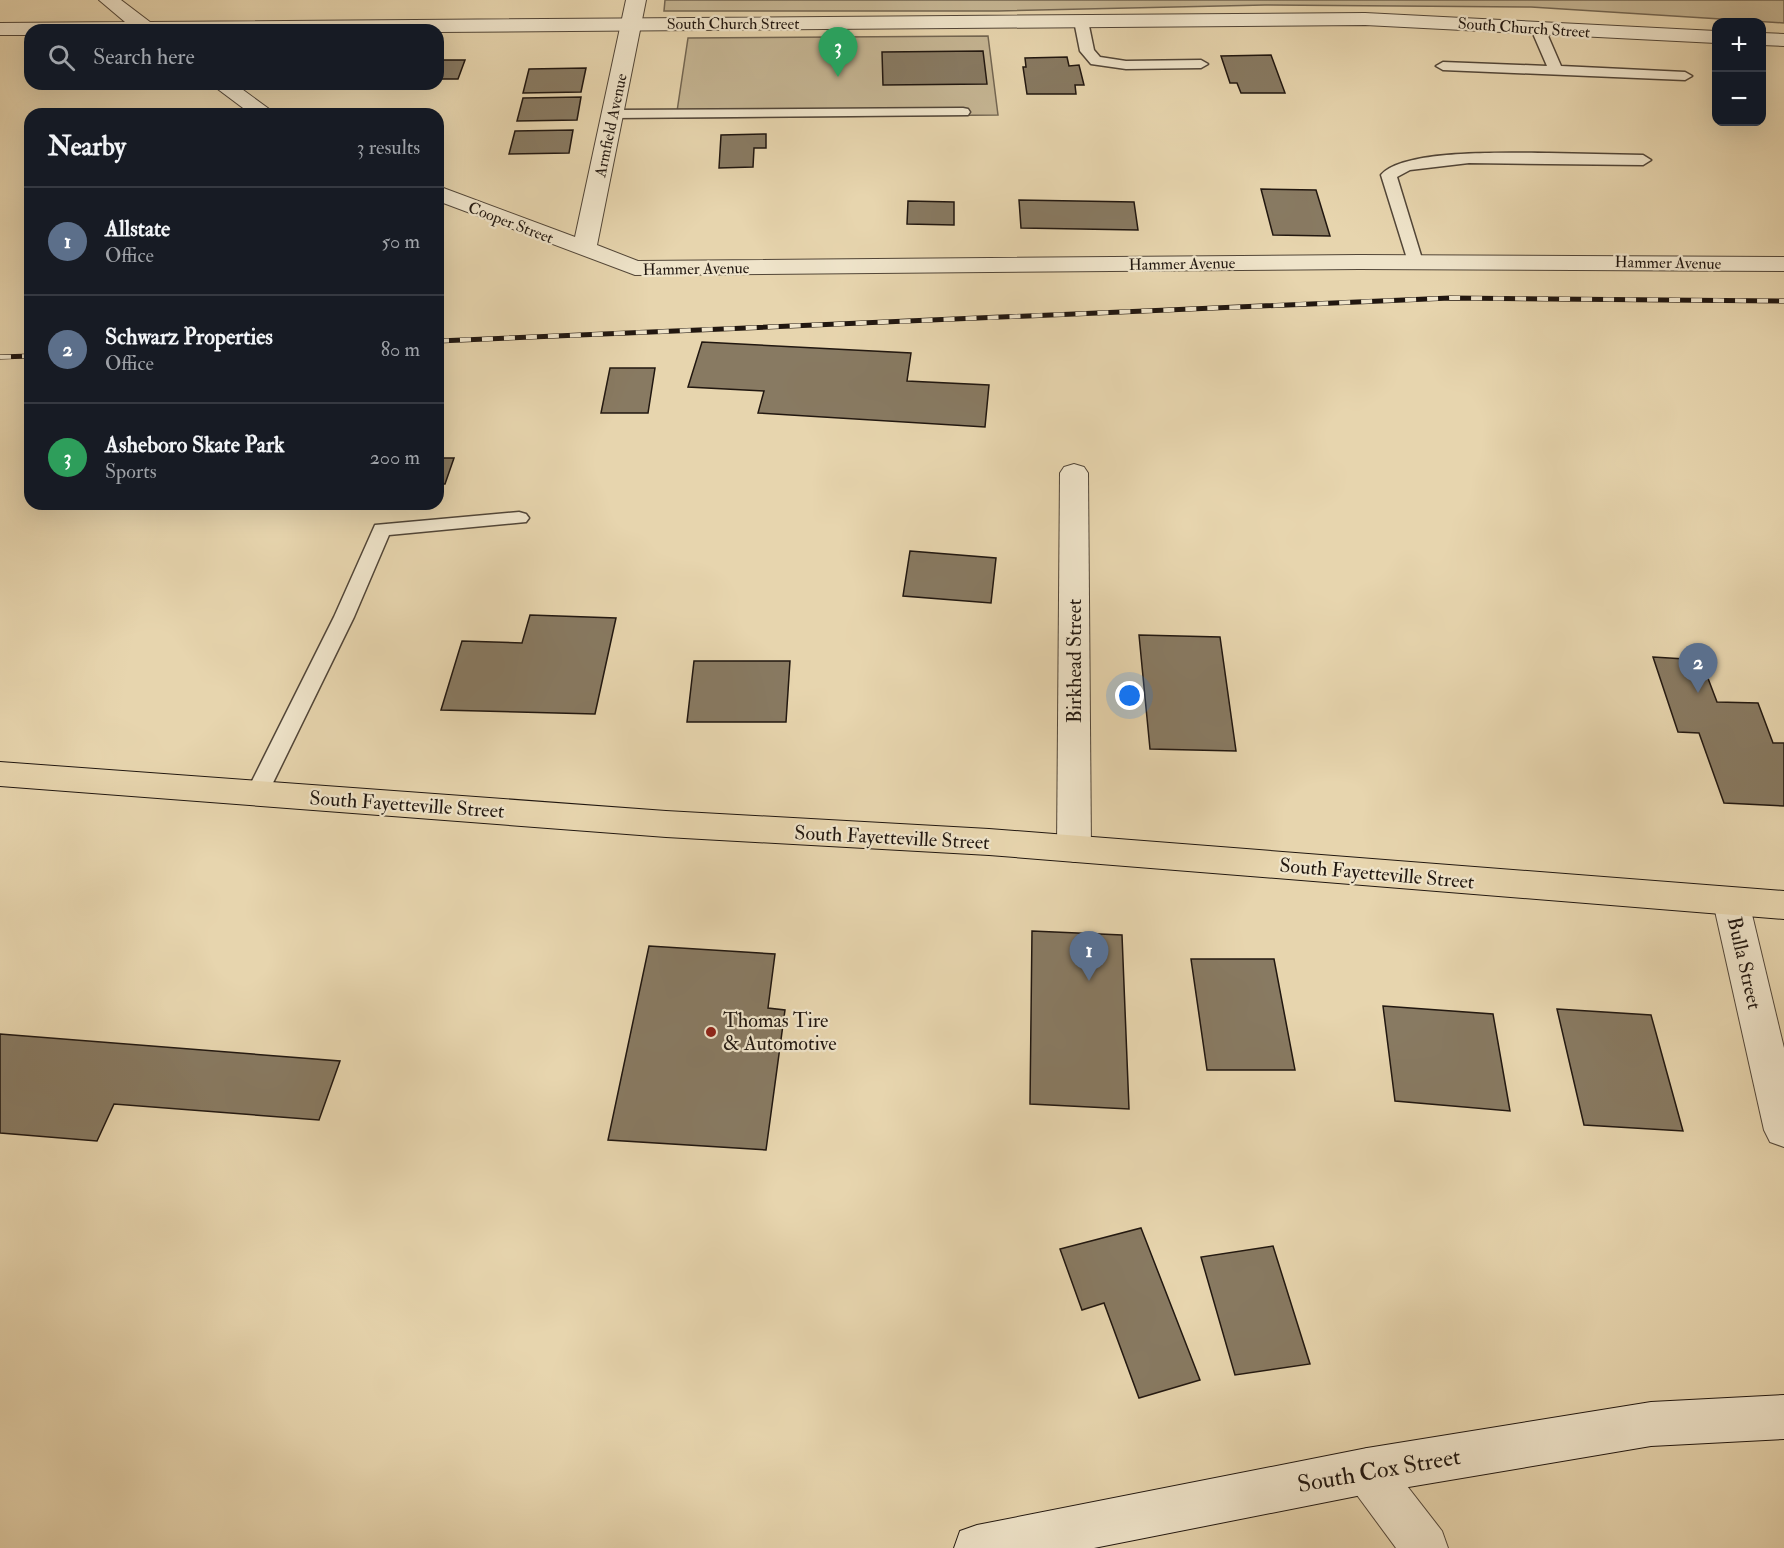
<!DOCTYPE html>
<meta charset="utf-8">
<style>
:root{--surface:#171b24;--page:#242831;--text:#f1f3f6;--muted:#9ea1a6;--line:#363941;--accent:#c59692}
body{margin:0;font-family:"IM FELL Double Pica",serif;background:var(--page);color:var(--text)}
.controls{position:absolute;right:18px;top:18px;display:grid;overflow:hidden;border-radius:12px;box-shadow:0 6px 24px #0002}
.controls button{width:54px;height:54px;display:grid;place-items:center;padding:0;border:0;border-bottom:2px solid var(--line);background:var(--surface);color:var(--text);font:30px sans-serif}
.you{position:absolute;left:1130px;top:696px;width:21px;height:21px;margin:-15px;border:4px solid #fff;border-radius:50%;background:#1a73e8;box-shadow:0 0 0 9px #1a73e833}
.badge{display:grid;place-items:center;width:39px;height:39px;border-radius:50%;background:var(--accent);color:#fff;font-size:20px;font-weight:700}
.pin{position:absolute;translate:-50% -50px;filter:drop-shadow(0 2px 3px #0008)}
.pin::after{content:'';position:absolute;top:32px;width:21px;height:18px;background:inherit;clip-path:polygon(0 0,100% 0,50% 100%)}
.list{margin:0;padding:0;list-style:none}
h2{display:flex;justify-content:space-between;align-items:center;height:78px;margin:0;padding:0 24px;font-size:26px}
h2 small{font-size:20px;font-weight:400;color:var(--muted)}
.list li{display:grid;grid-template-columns:39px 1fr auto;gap:18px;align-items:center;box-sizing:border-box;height:108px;padding:0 24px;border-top:2px solid var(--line)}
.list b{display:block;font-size:22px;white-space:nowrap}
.list p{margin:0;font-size:20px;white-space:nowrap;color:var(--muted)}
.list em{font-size:20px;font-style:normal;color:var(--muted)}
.icon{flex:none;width:33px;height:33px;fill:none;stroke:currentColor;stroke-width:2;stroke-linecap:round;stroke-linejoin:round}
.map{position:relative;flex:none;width:1784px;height:1548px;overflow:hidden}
.search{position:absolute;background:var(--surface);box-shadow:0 6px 24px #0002;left:24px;top:24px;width:420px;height:66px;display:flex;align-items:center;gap:15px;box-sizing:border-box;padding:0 21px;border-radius:18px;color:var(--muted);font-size:22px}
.panel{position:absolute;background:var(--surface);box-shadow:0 6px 24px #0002;left:24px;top:108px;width:420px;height:402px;border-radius:18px}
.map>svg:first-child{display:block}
.green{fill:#c5b593;stroke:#736652;stroke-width:1.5}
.building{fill:#887a62;stroke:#211710;stroke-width:1.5}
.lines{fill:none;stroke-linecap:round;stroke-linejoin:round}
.service-casing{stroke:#524638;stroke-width:3}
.minor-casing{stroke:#524638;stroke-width:2}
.tertiary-casing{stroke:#524638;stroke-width:2}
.secondary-casing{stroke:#211710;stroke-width:2}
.primary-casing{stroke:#211710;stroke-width:2}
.service{fill:#efe4ca;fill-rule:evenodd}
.minor{fill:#efe4ca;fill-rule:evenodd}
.tertiary{fill:#efe4ca;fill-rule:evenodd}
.secondary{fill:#efe4ca;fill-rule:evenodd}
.primary{fill:#e7d5ae;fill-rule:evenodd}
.rail-casing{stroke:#211710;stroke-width:5}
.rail{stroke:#efe4ca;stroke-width:4;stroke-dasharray:11;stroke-linecap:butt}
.poi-dot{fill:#8f2418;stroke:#efe4ca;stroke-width:2}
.labels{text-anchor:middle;stroke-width:4.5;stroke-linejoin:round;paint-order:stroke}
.far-street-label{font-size:16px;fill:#211710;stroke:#efe4ca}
.street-label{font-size:20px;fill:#211710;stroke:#efe4ca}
.poi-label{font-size:20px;fill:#211710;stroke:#efe4ca;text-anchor:start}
.near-street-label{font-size:24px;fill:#211710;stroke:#efe4ca}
</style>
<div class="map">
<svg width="1784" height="1548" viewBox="0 0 1784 1548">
<rect width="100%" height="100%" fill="#e7d5ae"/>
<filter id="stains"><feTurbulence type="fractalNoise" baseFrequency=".00333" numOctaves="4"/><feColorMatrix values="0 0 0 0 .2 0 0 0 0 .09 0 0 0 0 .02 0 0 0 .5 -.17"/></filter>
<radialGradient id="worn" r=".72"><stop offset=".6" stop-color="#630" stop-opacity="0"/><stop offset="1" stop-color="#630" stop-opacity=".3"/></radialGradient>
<g class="green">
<path d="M665,0h1119v23l-253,-16 -266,-2 -267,6h-334z"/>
<path d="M988,36l10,79 -322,3 12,-80z"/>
</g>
<g class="building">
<path d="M983,51l4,33 -104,1 -1,-33z"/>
<path d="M1271,55l14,38h-44l-4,-10h-7l-9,-27z"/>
<path d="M1067,57l2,9 10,-1 5,20h-9l1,9h-49l-4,-27h3l-1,-9z"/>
<path d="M438,60h27l-7,19h-20z"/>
<path d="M586,68l-5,24 -58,1 6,-24z"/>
<path d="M581,97l-4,23 -60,1 6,-23z"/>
<path d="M573,130l-4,23 -60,1 6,-23z"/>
<path d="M766,134v14h-12l-1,19 -34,1 2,-33z"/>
<path d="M1261,189l55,1 14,46 -57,-1z"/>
<path d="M1019,200l115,2 4,28 -117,-2z"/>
<path d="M908,201l46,1v23l-47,-1z"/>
<path d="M702,342l209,11 -4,28 82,4 -4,42 -227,-14 6,-22 -76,-4z"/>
<path d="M610,368h45l-7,45h-47z"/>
<path d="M438,458h16l-9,26h-7z"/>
<path d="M910,551l86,7 -5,45 -88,-7z"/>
<path d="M530,615l86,3 -21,96 -154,-4 21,-69 60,2z"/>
<path d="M1139,635l81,2 16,114 -86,-2z"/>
<path d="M1653,657l48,3 16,42 41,1 15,40h11v63l-60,-3 -25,-70 -21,-1z"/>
<path d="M694,661h96l-4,61h-99z"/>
<path d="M1032,931l90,4 7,174 -99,-5z"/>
<path d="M649,946l126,8 -7,54 17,2 -19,140 -158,-10z"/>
<path d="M1191,959h83l21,111h-88z"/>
<path d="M1383,1006l110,8 17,97 -115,-10z"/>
<path d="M1557,1009l94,6 32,116 -99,-6z"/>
<path d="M0,1034l340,27 -21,59 -205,-16 -17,37 -97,-8z"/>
<path d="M1141,1228l59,152 -61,18 -35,-95 -22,7 -22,-61z"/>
<path d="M1273,1246l37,118 -75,11 -34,-118z"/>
</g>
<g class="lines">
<g class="service-casing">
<g id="service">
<path d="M1081,17l7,4 6,29 6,7 26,4 75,-1 7,4 -7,4 -75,1 -35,-5 -11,-13 -6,-30z"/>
<path d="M1538,25l7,4 16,37 124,6 7,4 -7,4 -242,-10 -7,-4 7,-4 104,4 -16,-37z"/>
<path d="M963,108l5,1 2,3 -2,3 -355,3 -7,-4 7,-4z"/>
<path d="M1549,153l94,2 8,5 -8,5 -174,-2 -59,7 -13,7 26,85 -2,3h-12l-28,-90c22,-27 134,-22 168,-22z"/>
<path d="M519,512l7,2 3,4 -3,4 -137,13 -35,82 -86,176 -3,6 -8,3 -8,-3 -3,-6 88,-176 41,-92z"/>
</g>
</g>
<g class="minor-casing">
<g id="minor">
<path d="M626,0h20l-49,245 41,16 721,-6 425,2v14l-425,-2 -724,6 -197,-74v-15l137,51z"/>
<path d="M211,84h24l41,30h-25z"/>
<path d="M1074,464l10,3 4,6 3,376 -5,9 -12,4 -12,-4 -5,-9 3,-376 4,-6z"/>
<path d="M1731,888l12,4 6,10 35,146v99l-14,-5 -6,-12 -51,-228 6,-10z"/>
<path d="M1367,1448l16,7 59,76 6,17h-52l-45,-61 -7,-16 7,-16z"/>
</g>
</g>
<g class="tertiary-casing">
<g id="tertiary">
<path d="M99,0h22l29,22 1215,-9 351,18v12l-351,-18 -927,7 -408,-2v5h-30v-12l125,-1z"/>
<path d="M1762,33l22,1v12l-22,-1z"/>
</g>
</g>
<g class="secondary-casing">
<path id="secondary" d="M1784,1395v44l-133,7 -284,48 -273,54h-140l6,-17 17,-6 390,-77 284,-46z"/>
</g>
<g class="primary-casing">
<path id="primary" d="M0,762l666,49 323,18 795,62v28l-795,-64 -323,-18 -666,-51z"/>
</g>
<use href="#service" class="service"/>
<use href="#minor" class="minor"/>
<use href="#tertiary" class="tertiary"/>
<use href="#secondary" class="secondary"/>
<use href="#primary" class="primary"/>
<g class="rail-casing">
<g id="rail">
<path d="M438,341l1012,-43 334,3"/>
<path d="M0,357l30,-1"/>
</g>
</g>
<use href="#rail" class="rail"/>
</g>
<circle class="poi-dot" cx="711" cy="1032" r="6"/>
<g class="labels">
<g class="far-street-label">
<text x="733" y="29">South Church Street</text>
<text transform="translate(1524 27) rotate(4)" y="6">South Church Street</text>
<text transform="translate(610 125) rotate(-78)" y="6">Armfield Avenue</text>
<text transform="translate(511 222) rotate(21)" y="6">Cooper Street</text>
<text transform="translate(1668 262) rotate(1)" y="6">Hammer Avenue</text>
<text transform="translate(1182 263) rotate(-1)" y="6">Hammer Avenue</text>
<text transform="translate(696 268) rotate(-1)" y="6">Hammer Avenue</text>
</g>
<g class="street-label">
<text transform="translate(1074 661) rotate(-90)" y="7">Birkhead Street</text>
<text transform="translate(407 804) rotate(4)" y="7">South Fayetteville Street</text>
<text transform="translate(892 837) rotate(3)" y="7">South Fayetteville Street</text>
<text transform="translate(1377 873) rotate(5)" y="7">South Fayetteville Street</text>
<text transform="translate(1745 963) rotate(77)" y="7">Bulla Street</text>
</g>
<g class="poi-label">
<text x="723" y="1027">Thomas Tire<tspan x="723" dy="23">&amp; Automotive</tspan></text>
</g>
<g class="near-street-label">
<text transform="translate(1379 1470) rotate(-10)" y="8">South Cox Street</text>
</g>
</g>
<rect width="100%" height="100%" filter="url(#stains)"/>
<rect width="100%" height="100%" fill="url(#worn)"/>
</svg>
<div class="controls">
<button>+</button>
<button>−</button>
</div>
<div class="you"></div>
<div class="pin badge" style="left:1089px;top:981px;background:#5c6f8a">1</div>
<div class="pin badge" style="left:1698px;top:693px;background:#5c6f8a">2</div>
<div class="pin badge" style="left:838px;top:77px;background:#2e9e5b">3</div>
<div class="search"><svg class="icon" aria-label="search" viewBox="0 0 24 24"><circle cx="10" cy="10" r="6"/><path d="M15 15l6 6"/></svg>Search here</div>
<section class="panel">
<h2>Nearby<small>3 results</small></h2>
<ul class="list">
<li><span class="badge" style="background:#5c6f8a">1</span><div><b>Allstate</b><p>Office</p></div><em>50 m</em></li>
<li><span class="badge" style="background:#5c6f8a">2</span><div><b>Schwarz Properties</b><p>Office</p></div><em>80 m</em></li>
<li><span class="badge" style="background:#2e9e5b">3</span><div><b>Asheboro Skate Park</b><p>Sports</p></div><em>200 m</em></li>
</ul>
</section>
</div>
